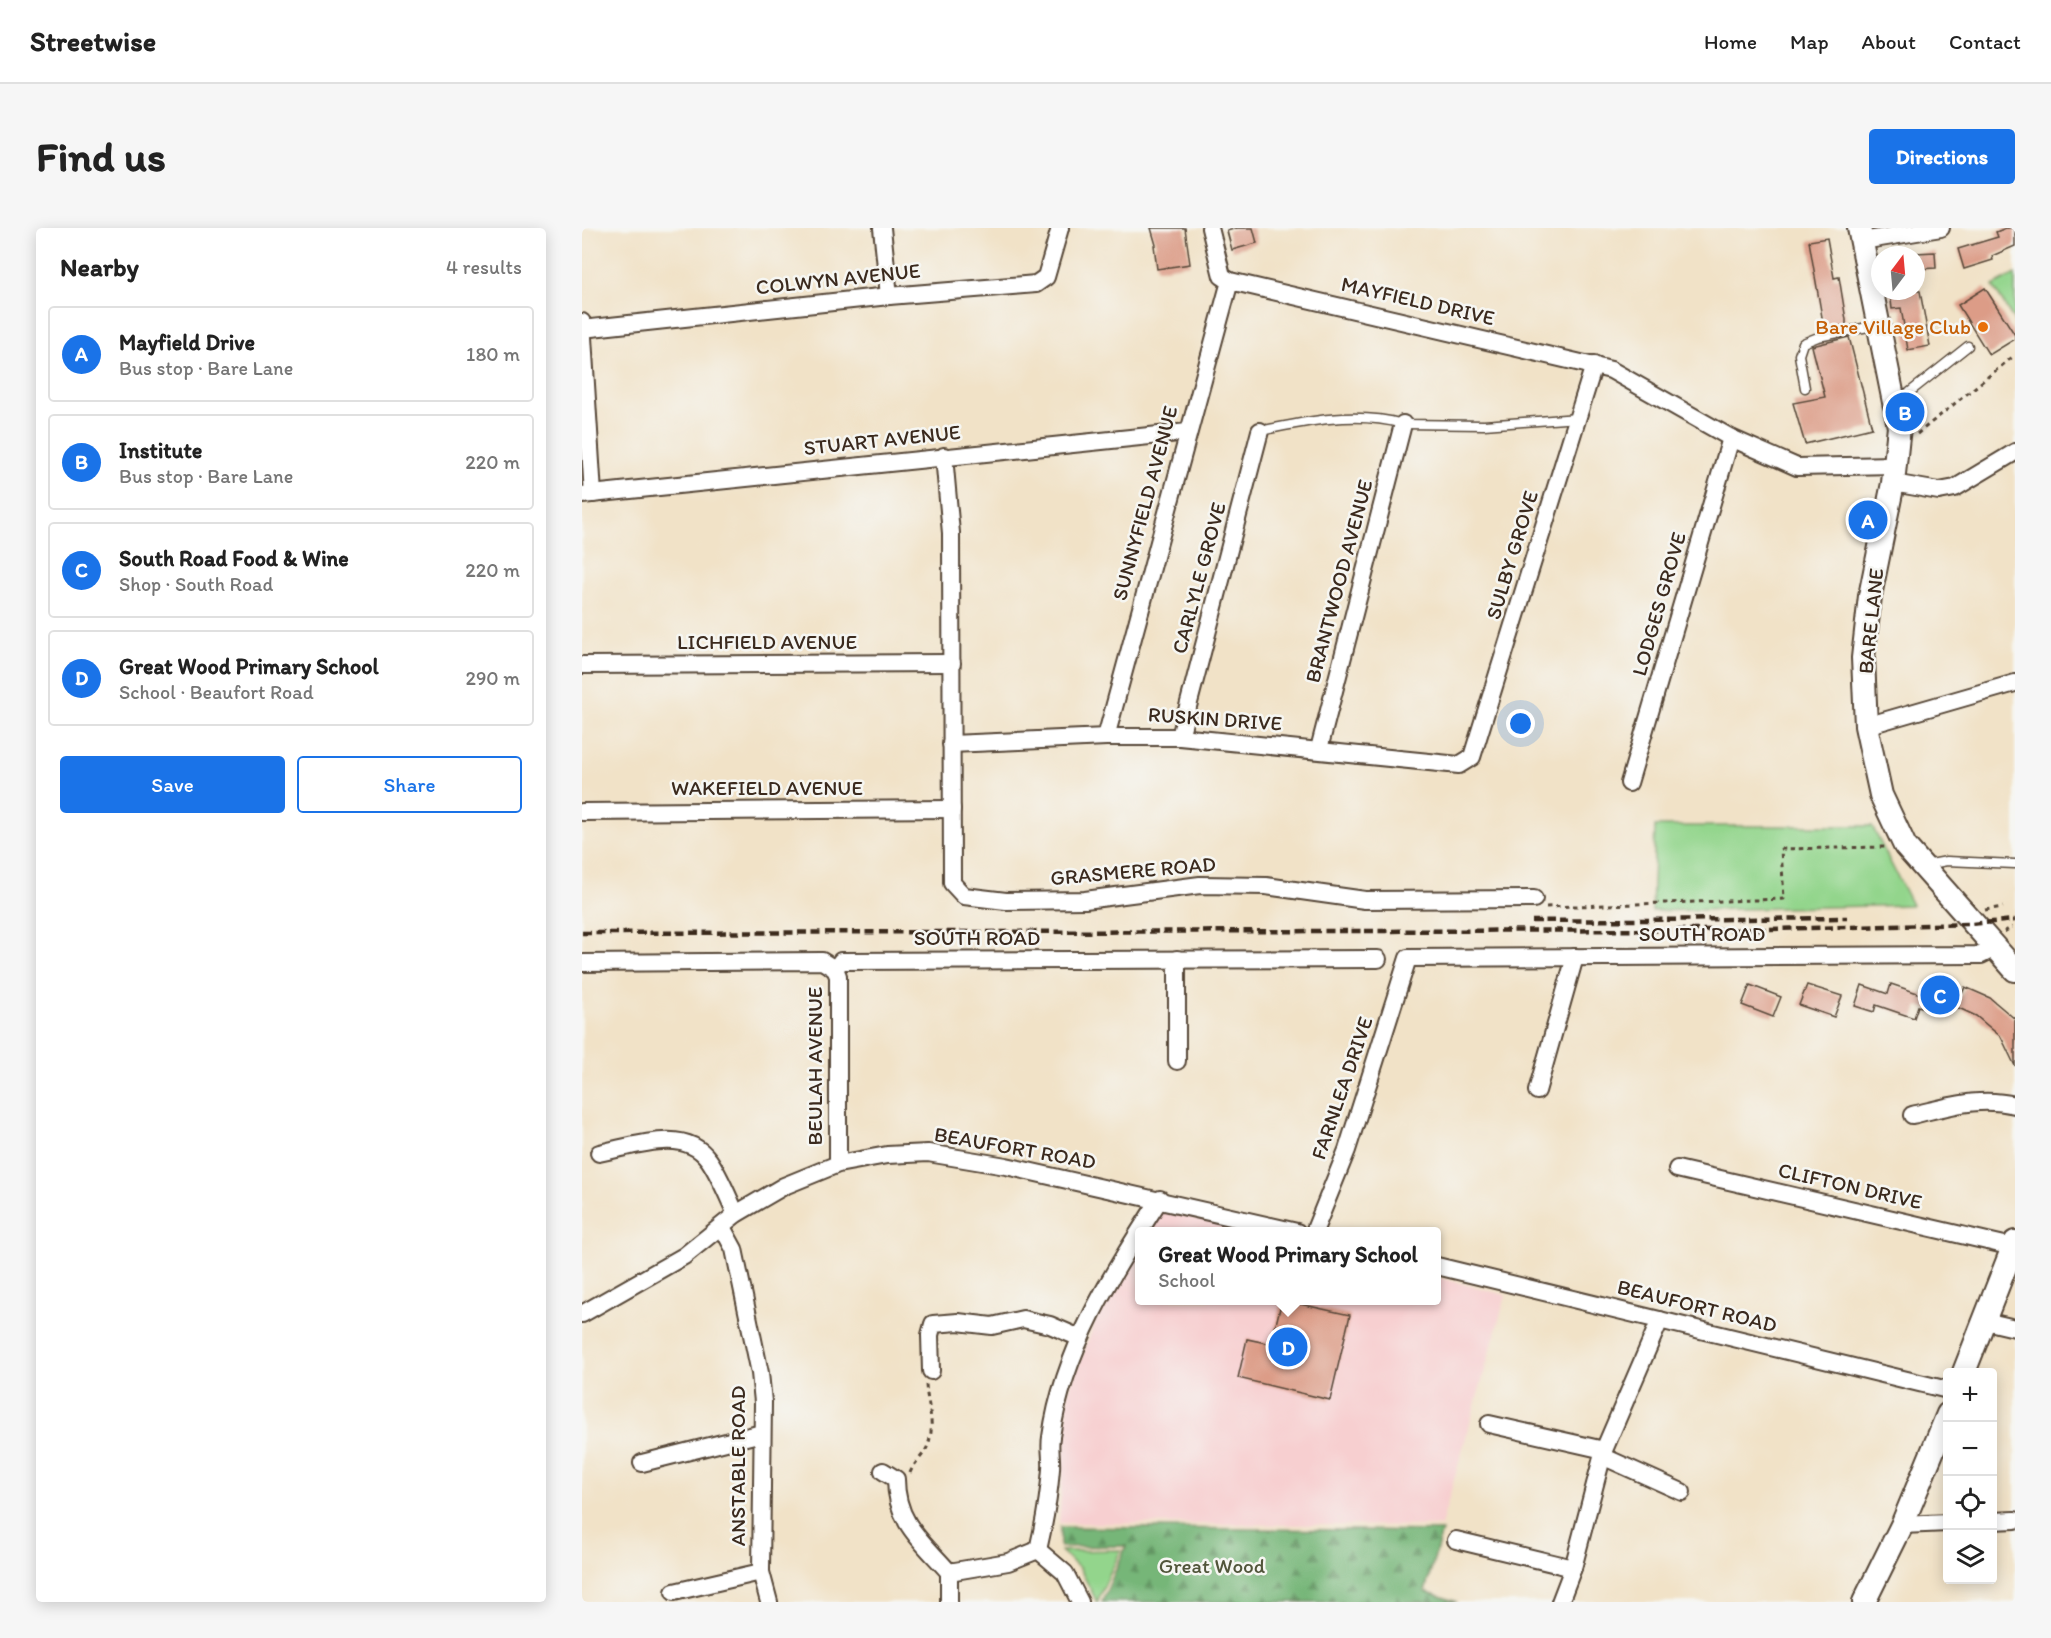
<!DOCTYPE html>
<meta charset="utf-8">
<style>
:root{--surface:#fff;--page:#f6f6f6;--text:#222;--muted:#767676;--line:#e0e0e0;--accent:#1a73e8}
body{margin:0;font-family:Itim,sans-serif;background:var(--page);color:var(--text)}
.controls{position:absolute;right:18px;bottom:18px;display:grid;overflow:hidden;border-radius:6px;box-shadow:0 3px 15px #0003}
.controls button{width:54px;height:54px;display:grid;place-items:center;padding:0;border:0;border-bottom:2px solid var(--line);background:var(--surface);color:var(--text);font:30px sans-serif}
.compass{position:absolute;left:1289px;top:18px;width:54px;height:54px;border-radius:50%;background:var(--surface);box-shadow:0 3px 15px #0003;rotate:16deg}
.you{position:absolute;left:939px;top:496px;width:21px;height:21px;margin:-15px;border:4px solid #fff;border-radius:50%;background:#1a73e8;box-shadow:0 0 0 9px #1a73e833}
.badge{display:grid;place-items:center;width:39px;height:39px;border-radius:50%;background:var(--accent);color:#fff;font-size:20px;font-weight:700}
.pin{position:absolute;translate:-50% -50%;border:3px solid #fff;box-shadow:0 2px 6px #0006}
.popup{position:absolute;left:553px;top:999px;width:306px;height:78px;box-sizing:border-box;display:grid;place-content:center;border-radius:6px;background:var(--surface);filter:drop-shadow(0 2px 4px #0005);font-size:20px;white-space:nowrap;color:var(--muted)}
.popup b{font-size:22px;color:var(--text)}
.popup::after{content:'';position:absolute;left:50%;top:100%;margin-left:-12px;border:12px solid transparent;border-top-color:var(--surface)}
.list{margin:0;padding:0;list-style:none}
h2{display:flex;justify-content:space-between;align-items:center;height:78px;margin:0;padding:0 24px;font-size:26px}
h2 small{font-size:20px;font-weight:400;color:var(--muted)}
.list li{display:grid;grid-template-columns:39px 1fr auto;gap:18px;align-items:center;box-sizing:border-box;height:96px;margin:0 12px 12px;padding:0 12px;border:2px solid var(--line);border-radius:6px}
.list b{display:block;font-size:22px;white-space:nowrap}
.list p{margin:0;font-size:20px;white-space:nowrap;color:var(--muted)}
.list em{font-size:20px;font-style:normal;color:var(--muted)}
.actions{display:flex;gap:12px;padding:18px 24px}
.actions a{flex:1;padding:14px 0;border:2px solid var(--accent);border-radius:6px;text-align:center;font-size:21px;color:var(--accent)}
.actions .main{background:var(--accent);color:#fff}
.icon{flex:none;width:33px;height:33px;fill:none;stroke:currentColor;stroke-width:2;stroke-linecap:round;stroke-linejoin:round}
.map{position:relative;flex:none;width:1433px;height:1374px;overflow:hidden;border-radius:6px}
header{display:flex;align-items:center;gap:36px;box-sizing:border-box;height:84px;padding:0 30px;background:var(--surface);border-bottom:2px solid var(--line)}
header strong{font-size:28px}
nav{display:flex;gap:33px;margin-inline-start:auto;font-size:21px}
.intro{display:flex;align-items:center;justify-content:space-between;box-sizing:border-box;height:144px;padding:0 36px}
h1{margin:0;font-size:42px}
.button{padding:15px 27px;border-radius:6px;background:var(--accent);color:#fff;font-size:21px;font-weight:700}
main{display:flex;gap:36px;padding:0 36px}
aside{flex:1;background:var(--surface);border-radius:6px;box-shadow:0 3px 15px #0003}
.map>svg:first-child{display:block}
.built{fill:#f7cfd0}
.green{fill:#93d58c;stroke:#678055;stroke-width:1.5}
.forest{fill:url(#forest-firs);stroke:#58704b;stroke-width:1.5}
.building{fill:#dc9c87}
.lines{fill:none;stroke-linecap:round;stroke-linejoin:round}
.lane-casing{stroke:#564637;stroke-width:11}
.street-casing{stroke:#564637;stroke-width:20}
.secondary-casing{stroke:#564637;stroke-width:26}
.path{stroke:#564637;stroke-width:3;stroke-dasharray:4.5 4.5;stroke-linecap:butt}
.lane{stroke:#fff;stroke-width:8}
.street{stroke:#fff;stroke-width:16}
.secondary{stroke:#fff;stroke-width:22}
.rail{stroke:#3b2a1e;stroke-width:4.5;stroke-dasharray:9 4.5;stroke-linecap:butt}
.food-dot{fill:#e8710a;stroke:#f6f6f2;stroke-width:2}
.labels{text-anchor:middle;stroke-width:5;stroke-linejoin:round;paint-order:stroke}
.street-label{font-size:21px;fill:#3b2a1e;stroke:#f6f6f2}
.food-label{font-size:21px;fill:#c56008;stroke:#f6f6f2;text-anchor:end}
.park-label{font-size:21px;fill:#51553a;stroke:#f6f6f2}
</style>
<header>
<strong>Streetwise</strong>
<nav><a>Home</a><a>Map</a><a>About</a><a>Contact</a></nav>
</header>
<div class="intro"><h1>Find us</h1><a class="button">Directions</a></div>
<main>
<aside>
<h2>Nearby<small>4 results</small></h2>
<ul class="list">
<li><span class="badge">A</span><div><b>Mayfield Drive</b><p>Bus stop · Bare Lane</p></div><em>180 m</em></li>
<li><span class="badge">B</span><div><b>Institute</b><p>Bus stop · Bare Lane</p></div><em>220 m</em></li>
<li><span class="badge">C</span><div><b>South Road Food &amp; Wine</b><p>Shop · South Road</p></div><em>220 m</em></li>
<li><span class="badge">D</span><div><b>Great Wood Primary School</b><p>School · Beaufort Road</p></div><em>290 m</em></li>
</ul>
<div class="actions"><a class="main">Save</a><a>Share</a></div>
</aside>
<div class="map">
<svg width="1433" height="1374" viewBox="0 0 1433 1374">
<defs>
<pattern id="forest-firs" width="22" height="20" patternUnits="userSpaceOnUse" patternTransform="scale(1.5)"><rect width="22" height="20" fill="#76b678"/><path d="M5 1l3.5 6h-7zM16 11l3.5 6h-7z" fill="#629462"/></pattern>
</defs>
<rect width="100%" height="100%" fill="#f6f6f2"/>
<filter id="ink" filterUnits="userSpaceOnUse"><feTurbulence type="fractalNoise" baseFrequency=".0167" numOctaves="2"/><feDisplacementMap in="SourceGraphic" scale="12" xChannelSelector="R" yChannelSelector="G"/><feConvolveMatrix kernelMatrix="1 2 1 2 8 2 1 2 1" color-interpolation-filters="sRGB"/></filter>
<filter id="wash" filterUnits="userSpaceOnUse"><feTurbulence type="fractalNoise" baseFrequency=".008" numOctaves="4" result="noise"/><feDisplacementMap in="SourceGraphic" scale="24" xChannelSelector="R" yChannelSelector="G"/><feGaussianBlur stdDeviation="1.35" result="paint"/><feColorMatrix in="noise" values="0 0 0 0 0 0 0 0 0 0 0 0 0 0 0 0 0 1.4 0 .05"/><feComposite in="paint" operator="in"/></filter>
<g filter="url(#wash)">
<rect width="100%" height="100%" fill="#f1e2c7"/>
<g class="built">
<path d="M574,975l107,29h-122z"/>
<path d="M557,1007l1,65h297v-23l69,18 -65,231 -382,-3 9,-131 35,-90z"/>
</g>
<g class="green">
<path d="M1433,46v48l-22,-36z"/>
<path d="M1073,598h217l40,79 -260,6z"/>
<path d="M539,1322l-24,52 -17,-33 -19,-18z"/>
</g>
<path class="forest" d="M478,1299l382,4 -17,60 32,11h-355l24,-56 -66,1z"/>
<g id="blocks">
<g class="building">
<path d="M569,0h34l5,36 -33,5 -3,-24h2z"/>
<path d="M655,0h16l4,15 -25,7 -5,-19z"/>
<path d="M1424,0h9v18l-23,10 1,4 -29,9 -6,-20 40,-12 -2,-5z"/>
<path d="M1245,10l7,40 5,-1 7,43v5l-22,4 -15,-88z"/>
<path d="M1353,24l1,16 -20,1v-16z"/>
<path d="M1403,60l30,47v4l-26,16 -31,-50z"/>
<path d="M1308,63h30l10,55 -22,4 -7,-42 -9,1z"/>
<path d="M1267,109l23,91 -67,16 -12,-41 32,-6 -13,-51z"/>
<path d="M1309,756l38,13 2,-10 30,9 4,-9 25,11 25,21v47l-14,-29 -25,-21 -28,-13 -3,11 -27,-8 -4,12 -38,-13 -2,7 -19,-6 7,-21 26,9z"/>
<path d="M1168,757l31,12 -8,20 -31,-12z"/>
<path d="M1225,757l35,11 -8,21 -35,-12z"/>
<path d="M700,1072l68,15 -20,85 -92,-22 9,-39 24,5z"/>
</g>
</g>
</g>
<g filter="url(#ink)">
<use href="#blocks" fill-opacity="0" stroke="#564637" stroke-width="1.5"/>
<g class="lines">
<g class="lane-casing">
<g id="lane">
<path d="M1223,160l-6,-33 4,-12 15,-6 60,-12"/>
<path d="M1314,175l72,-57"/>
<path d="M678,203c48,-10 95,-20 143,-7l81,1 94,-7"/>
<path d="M1343,637l22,-4 68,3"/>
</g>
</g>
<g class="street-casing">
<g id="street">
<path d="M300,0l7,68"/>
<path d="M628,0l12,48 8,5 381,89 120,68 66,29 98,-2"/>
<path d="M1280,13l79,-13"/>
<path d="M0,94l11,172"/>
<path d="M0,101l307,-33 147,-12 10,-7 14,-49"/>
<path d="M362,228l7,77 1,350 12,13 42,5 79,-1 115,-15 66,1 99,14 169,-1"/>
<path d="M1311,255l46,8 16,-3 60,-36"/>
<path d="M0,267l606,-63"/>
<path d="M0,437l370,-2"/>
<path d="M1284,498l149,-43"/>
<path d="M524,509l124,-456"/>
<path d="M598,509l80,-306"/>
<path d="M369,516l155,-7h74l279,28 13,-8 122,-392"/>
<path d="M737,521l84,-325"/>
<path d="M1047,555l102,-345"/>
<path d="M0,584l370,-3"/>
<path d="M595,731v102"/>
<path d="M0,735l240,-2 13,8 6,-8 537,-2"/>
<path d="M253,741l3,7v188"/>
<path d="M955,863l38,-134"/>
<path d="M1330,887c36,-8 67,-19 103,-10"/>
<path d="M17,925c33,-6 86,-28 110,7 11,16 19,37 27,54"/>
<path d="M1095,941l336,78"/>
<path d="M140,999l12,22 26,124 3,29 -2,170 8,30"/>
<path d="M732,1004l33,-82 61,-192 573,-3 14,-7"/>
<path d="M855,1038l511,124"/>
<path d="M0,1086l102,-58 52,-42 48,-28 54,-22 49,-9 41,-2 78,13 291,66"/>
<path d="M1403,1093l30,7"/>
<path d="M349,1143l-1,-36 3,-11 25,-2 34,4 31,-7 27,6 30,13"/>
<path d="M907,1196l115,26"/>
<path d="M1020,1228l80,36"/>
<path d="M60,1235l120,-30"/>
<path d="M301,1243l13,8c0,44 26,62 53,93v30"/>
<path d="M1410,1293l23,-1"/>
<path d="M1320,1297l46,-2"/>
<path d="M874,1312l117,28"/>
<path d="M456,1322l27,23 15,29"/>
<path d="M367,1344l59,-10 30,-12c6,-26 11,-54 13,-81 1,-10 -2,-21 0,-32 12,-87 62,-165 109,-238"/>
<path d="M92,1364l87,-20"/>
<path d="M978,1374l13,-34 31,-118 56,-130"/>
</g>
</g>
<g class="secondary-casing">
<g id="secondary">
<path d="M1277,0l40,199 -6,56 -23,113 -7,62 3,68 15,69 24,51 110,124"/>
<path d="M1382,1144l51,-130"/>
<path d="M1282,1374l38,-77 46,-111"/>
</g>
</g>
<g class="path">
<path d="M1335,206l98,-79"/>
<path d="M964,679l238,-8 -3,-50 104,-2"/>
<path d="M1403,682l18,-3"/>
<path d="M1422,704l8,-5"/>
<path d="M328,1245c4,-11 15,-18 18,-28 8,-22 -1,-39 -2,-61"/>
</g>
<use href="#lane" class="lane"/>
<use href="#street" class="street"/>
<use href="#secondary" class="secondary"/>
<g class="rail">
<path d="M950,693l315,-3"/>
<path d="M0,705l1149,-3 240,-6 44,-4"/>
</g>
</g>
</g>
<circle class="food-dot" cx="1401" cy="99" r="6"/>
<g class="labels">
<g class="street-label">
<text transform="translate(256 51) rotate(-6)" y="7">COLWYN AVENUE</text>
<text transform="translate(836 73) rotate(13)" y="7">MAYFIELD DRIVE</text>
<text transform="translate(300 212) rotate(-6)" y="7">STUART AVENUE</text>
<text transform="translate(563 275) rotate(-75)" y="7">SUNNYFIELD AVENUE</text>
<text transform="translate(930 327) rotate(-73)" y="7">SULBY GROVE</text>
<text transform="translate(617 350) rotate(-75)" y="7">CARLYLE GROVE</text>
<text transform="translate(757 353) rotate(-75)" y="7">BRANTWOOD AVENUE</text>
<text transform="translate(1077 376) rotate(-74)" y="7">LODGES GROVE</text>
<text transform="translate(1289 393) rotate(-84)" y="7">BARE LANE</text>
<text x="185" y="421">LICHFIELD AVENUE</text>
<text transform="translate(633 491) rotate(4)" y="7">RUSKIN DRIVE</text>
<text x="185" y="567">WAKEFIELD AVENUE</text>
<text transform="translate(551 643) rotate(-5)" y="7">GRASMERE ROAD</text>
<text x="1120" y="713">SOUTH ROAD</text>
<text x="395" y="717">SOUTH ROAD</text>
<text transform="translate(233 838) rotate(-90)" y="7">BEULAH AVENUE</text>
<text transform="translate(760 860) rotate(-71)" y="7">FARNLEA DRIVE</text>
<text transform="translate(433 920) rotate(10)" y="7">BEAUFORT ROAD</text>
<text transform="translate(1268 958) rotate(13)" y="7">CLIFTON DRIVE</text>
<text transform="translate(1115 1078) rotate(14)" y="7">BEAUFORT ROAD</text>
<text transform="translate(156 1238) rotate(-90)" y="7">ANSTABLE ROAD</text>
</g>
<g class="food-label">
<text x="1389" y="106">Bare Village Club</text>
</g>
<g class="park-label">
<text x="630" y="1345">Great Wood</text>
</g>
</g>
</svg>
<div class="controls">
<button>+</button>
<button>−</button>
<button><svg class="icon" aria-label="locate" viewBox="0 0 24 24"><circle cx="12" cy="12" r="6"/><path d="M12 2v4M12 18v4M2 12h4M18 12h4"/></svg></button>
<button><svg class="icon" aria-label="layers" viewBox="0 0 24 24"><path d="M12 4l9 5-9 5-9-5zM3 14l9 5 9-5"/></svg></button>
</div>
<svg class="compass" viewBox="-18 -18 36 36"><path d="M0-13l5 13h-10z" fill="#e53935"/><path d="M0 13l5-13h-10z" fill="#767676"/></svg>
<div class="you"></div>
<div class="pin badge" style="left:1286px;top:292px">A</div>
<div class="pin badge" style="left:1323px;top:184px">B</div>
<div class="pin badge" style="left:1358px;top:767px">C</div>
<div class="pin badge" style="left:706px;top:1119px">D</div>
<div class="popup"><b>Great Wood Primary School</b>School</div>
</div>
</main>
